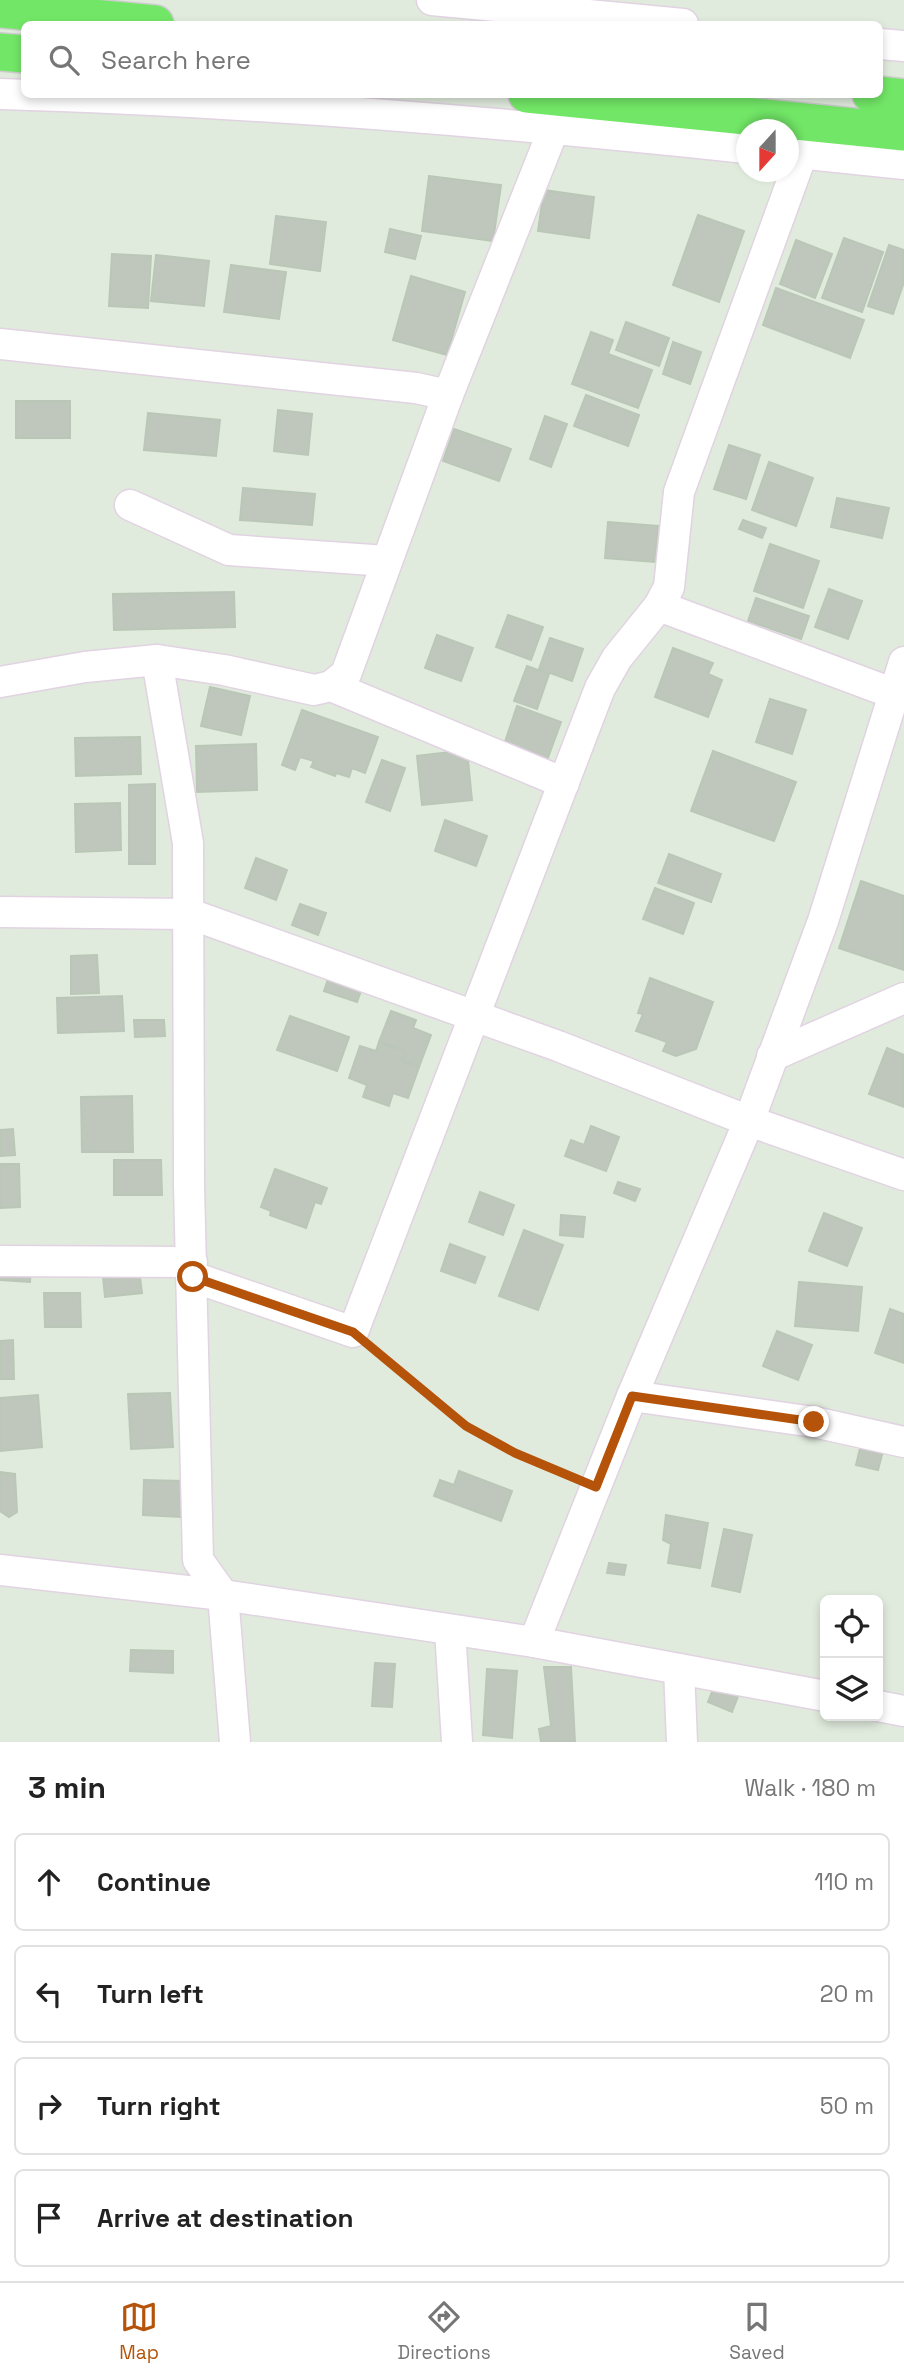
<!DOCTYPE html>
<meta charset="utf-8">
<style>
:root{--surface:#fff;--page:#f2f2f2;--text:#222;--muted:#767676;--line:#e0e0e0;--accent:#b45309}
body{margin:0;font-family:"Space Grotesk",sans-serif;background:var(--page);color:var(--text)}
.controls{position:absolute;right:21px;bottom:21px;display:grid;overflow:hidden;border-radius:10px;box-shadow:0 4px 10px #0003}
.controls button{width:63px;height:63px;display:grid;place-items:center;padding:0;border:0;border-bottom:2px solid var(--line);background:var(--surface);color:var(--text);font:35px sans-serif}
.compass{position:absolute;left:736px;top:119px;width:63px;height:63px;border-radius:50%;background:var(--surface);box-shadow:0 4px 10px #0003;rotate:201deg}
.stop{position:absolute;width:21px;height:21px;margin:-16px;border:5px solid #b45309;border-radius:50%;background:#fff}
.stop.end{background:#b45309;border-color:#fff;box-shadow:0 2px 7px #0008}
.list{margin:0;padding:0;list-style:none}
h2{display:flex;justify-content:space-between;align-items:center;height:91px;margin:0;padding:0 28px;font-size:30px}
h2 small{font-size:23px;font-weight:400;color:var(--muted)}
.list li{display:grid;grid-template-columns:46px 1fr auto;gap:21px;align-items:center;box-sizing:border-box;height:98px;margin:0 14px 14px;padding:0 14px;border:2px solid var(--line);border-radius:10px}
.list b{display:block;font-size:26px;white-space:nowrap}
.list em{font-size:23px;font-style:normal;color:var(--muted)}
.icon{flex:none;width:38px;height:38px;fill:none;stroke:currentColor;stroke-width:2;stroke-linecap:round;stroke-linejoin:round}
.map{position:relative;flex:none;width:904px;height:1742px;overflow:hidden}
.search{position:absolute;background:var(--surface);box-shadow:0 4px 10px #0003;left:21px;right:21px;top:21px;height:77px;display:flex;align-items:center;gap:18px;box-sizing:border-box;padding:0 24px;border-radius:10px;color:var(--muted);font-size:26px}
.sheet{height:539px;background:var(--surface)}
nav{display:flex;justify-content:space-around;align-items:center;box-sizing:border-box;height:98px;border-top:2px solid var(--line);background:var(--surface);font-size:19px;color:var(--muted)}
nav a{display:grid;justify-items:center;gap:4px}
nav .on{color:var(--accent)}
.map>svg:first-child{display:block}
.building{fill:#bfc7bd;stroke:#bac7b7;stroke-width:2}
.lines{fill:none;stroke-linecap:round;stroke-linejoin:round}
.minor-casing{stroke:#e1d3e2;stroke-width:33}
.major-casing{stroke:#ccc;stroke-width:40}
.path{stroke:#ccc;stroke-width:4.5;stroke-dasharray:5 3.5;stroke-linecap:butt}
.minor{stroke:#fff;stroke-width:30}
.major{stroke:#72e767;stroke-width:37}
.route{stroke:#b45309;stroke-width:9}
</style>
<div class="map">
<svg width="904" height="1742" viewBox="0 0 904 1742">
<rect width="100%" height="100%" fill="#e1ebdd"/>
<g class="building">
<path d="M429,176l72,9 -8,56 -71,-10z"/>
<path d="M544,190l50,7 -5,41 -51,-7z"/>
<path d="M698,215l46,16 -25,71 -46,-17z"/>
<path d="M276,216l50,6 -6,49 -50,-7z"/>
<path d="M390,229l31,7 -6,23 -30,-7z"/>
<path d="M844,238l39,14 -21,60 -40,-14z"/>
<path d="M796,240l36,14 -17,44 -35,-14z"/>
<path d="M889,245l15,5v32l-11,32 -25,-8z"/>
<path d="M112,254l39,2 -3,52 -39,-2z"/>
<path d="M156,255l53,6 -5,45 -53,-5z"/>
<path d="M231,265l55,7 -7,47 -55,-7z"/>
<path d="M411,276l54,16 -18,63 -54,-15z"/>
<path d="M776,288l88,32 -14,38 -87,-33z"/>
<path d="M626,322l43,16 -10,28 -43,-16z"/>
<path d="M591,332l22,8 -5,14 44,16 -14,38 -66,-24z"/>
<path d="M673,342l28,10 -11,32 -27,-10z"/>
<path d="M586,395l53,20 -11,31 -54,-20z"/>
<rect x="16" y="401" width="54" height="37"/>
<path d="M278,410l34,4 -4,41 -34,-4z"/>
<path d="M148,413l72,7 -4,36 -72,-6z"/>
<path d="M545,416l22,8 -16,43 -21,-8z"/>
<path d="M454,429l57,20 -12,32 -56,-20z"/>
<path d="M729,445l31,10 -14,44 -32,-10z"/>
<path d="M769,462l44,16 -17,48 -44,-16z"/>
<path d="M243,488l72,6 -3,31 -72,-5z"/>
<path d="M837,498l52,10 -7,30 -51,-11z"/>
<path d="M743,520l23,8 -4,10 -23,-9z"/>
<path d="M608,522l50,4 -3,36 -50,-4z"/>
<path d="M770,544l49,17 -16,47 -49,-17z"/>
<path d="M829,589l33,12 -14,38 -33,-12z"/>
<path d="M234,592l1,35 -121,3 -1,-36z"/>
<path d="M756,598l53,18 -8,23 -53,-18z"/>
<path d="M508,615l35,12 -12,33 -35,-13z"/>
<path d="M437,635l36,13 -12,33 -36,-13z"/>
<path d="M550,638l33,11 -11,32 -33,-12z"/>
<path d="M673,648l40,15 -5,11 14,6 -14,37 -53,-20z"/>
<path d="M527,666l22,8 -12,35 -23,-8z"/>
<path d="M210,687l40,9 -9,39 -40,-9z"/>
<path d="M770,699l36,11 -14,44 -36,-12z"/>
<path d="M517,706l44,16 -15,41 -43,-15z"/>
<path d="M302,710l76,27 -13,36 -13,-5 -3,9 -13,-4 -1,3 -24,-9 3,-6 -14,-4 -5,13 -13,-5z"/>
<path d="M140,737l1,37 -65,2 -1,-38z"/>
<path d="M256,744l1,46 -60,2 -1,-46z"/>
<path d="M467,750l5,50 -50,5 -5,-49z"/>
<path d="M713,751l83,31 -22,59 -83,-30z"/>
<path d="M382,760l23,8 -15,43 -24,-9z"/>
<path d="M155,784v80h-26v-79z"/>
<path d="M120,803l1,47 -45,2 -1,-48z"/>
<path d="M445,820l42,16 -11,30 -41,-15z"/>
<path d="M669,854l52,20 -10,28 -53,-19z"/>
<path d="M256,858l31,12 -11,30 -31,-12z"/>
<path d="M861,881l43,15v74l-65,-22z"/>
<path d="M655,888l39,15 -11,31 -40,-15z"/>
<path d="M300,904l26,9 -8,22 -26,-10z"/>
<path d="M97,955l2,38 -28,1v-38z"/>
<path d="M329,976l33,12 -5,14 -33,-11z"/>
<path d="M650,978l63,24 -17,47 -20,7 -13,-5 4,-9 -31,-11 7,-17 -5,-1z"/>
<path d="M122,996l2,35 -66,2 -1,-35z"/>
<path d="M391,1011l25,9 -3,8 18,7 -12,32 -17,-6 3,-10 -26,-9z"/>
<path d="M290,1016l59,21 -12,34 -60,-21z"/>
<path d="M134,1020h30l1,16 -30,1z"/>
<path d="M379,1042l26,9 -3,10 17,6 -11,31 -15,-5 -4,13 -26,-9 4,-12 -18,-7 11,-32 16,5z"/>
<path d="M887,1048l17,7v52l-35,-13z"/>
<path d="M132,1096l1,56h-51l-1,-55z"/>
<path d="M591,1126l28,11 -13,34 -41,-15 6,-16 13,5z"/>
<path d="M13,1129l2,26 -15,1v-26z"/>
<path d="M114,1160h47l1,35h-48z"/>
<path d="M0,1164h19l1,43 -20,1z"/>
<path d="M275,1169l52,19 -6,16 -6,-2 -9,26 -36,-13 1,-4 -10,-4z"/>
<path d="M618,1182l22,7 -5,12 -21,-8z"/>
<path d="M480,1192l34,13 -11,30 -34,-13z"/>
<path d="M824,1213l38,15 -15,38 -38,-15z"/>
<path d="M561,1215l24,2 -2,20 -23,-2z"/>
<path d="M524,1230l39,15 -25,65 -39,-14z"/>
<path d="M450,1244l35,13 -10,26 -34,-12z"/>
<path d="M137,1253l5,40 -37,4 -4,-40z"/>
<path d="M0,1262l31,1 -1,19 -30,-2z"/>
<path d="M799,1282l63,5 -4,44 -63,-5z"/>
<path d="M44,1293h36l1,34h-36z"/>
<path d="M890,1309l14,5v49l-29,-10z"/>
<path d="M777,1331l35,14 -14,35 -35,-14z"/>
<path d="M13,1340l1,39h-14v-38z"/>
<path d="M170,1393l3,54 -42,2 -3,-55z"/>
<path d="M38,1395l4,52 -42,4v-53z"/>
<path d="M862,1440l22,7 -6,23 -22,-5z"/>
<path d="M459,1471l53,20 -11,30 -67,-25 6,-16 14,5z"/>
<path d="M0,1472l15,2 2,38 -8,5 -9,-6z"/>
<path d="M144,1480l39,1 -2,36 -38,-2z"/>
<path d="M666,1515l42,8 -8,45 -32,-5 3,-19 -8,-4z"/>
<path d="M724,1529l28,6 -12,57 -28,-6z"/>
<path d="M609,1563l17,2 -2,10 -17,-2z"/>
<path d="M131,1650l42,1v22l-43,-2z"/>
<path d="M375,1663l20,1 -3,43 -20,-1z"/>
<path d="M544,1667h27l4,75h-34l-2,-13 12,-3z"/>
<path d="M487,1669l30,2 -5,67 -29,-3z"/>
<path d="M716,1682l24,9 -8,21 -24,-10z"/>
</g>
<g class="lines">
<g class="minor-casing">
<g id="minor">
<path d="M432,0l251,24"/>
<path d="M880,44l24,2"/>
<path d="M0,94c249,7 499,28 746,54"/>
<path d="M788,152l116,12"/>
<path d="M0,344l416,44 32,7"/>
<path d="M130,505l99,45 158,11"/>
<path d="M659,606l233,87"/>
<path d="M157,660l31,183 1,342 9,375 25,35 12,147"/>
<path d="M0,682l85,-15 72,-7 67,10 90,20 17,-4 15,-12 102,-279 118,-297"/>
<path d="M331,686l233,97"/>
<path d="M0,912l190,2 368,132 191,75 155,54"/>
<path d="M772,1056l132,-58"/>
<path d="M0,1261l192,1"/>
<path d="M193,1277l160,55 247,-644 17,-30 42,-52 10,-19 10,-95 123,-338"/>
<path d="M632,1396l182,26 90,20"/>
<path d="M0,1570l223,25 311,47 291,54"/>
<path d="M450,1630l7,112"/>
<path d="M534,1642l98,-246 117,-275 74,-200 81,-259"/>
<path d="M679,1669l3,73"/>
<path d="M878,1706l26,5"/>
</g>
</g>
<g class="major-casing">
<g id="major">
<path d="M0,9l155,15"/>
<path d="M0,52l24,2"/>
<path d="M527,94l377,38"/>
<path d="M871,94l33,4"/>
</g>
</g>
<path class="path" d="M372,1349l94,77 49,27 58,24"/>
<use href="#minor" class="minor"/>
<use href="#major" class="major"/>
</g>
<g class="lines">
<path class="route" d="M193,1277l160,55 113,94 49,27 81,34 36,-91 182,26"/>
</g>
</svg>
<div class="controls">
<button><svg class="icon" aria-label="locate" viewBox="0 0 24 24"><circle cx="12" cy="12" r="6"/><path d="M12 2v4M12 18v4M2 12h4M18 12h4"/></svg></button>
<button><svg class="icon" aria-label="layers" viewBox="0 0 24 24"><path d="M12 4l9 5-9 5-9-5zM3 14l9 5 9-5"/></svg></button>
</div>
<svg class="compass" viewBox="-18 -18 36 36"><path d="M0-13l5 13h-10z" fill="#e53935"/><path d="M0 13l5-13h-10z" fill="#767676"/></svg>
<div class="stop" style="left:193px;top:1277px"></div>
<div class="stop end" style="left:814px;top:1422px"></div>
<div class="search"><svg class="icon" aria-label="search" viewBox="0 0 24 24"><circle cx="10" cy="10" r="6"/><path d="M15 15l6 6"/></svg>Search here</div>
</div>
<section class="sheet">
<h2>3 min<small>Walk · 180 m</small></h2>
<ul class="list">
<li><svg class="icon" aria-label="ahead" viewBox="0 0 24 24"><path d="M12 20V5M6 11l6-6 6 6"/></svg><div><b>Continue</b></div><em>110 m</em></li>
<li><svg class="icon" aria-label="left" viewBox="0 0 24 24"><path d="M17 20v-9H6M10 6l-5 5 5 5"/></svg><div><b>Turn left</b></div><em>20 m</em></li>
<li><svg class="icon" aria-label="right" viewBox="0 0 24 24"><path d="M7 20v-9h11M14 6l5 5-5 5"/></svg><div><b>Turn right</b></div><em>50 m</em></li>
<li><svg class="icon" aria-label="arrive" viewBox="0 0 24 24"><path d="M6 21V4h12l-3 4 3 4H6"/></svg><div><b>Arrive at destination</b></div></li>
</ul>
</section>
<nav>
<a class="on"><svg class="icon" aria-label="map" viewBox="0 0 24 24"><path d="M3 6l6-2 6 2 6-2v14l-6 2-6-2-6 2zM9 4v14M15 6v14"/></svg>Map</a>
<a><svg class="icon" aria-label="directions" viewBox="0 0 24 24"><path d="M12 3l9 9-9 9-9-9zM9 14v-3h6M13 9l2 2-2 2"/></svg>Directions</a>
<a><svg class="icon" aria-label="saved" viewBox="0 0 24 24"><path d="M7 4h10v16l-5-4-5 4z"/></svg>Saved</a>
</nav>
